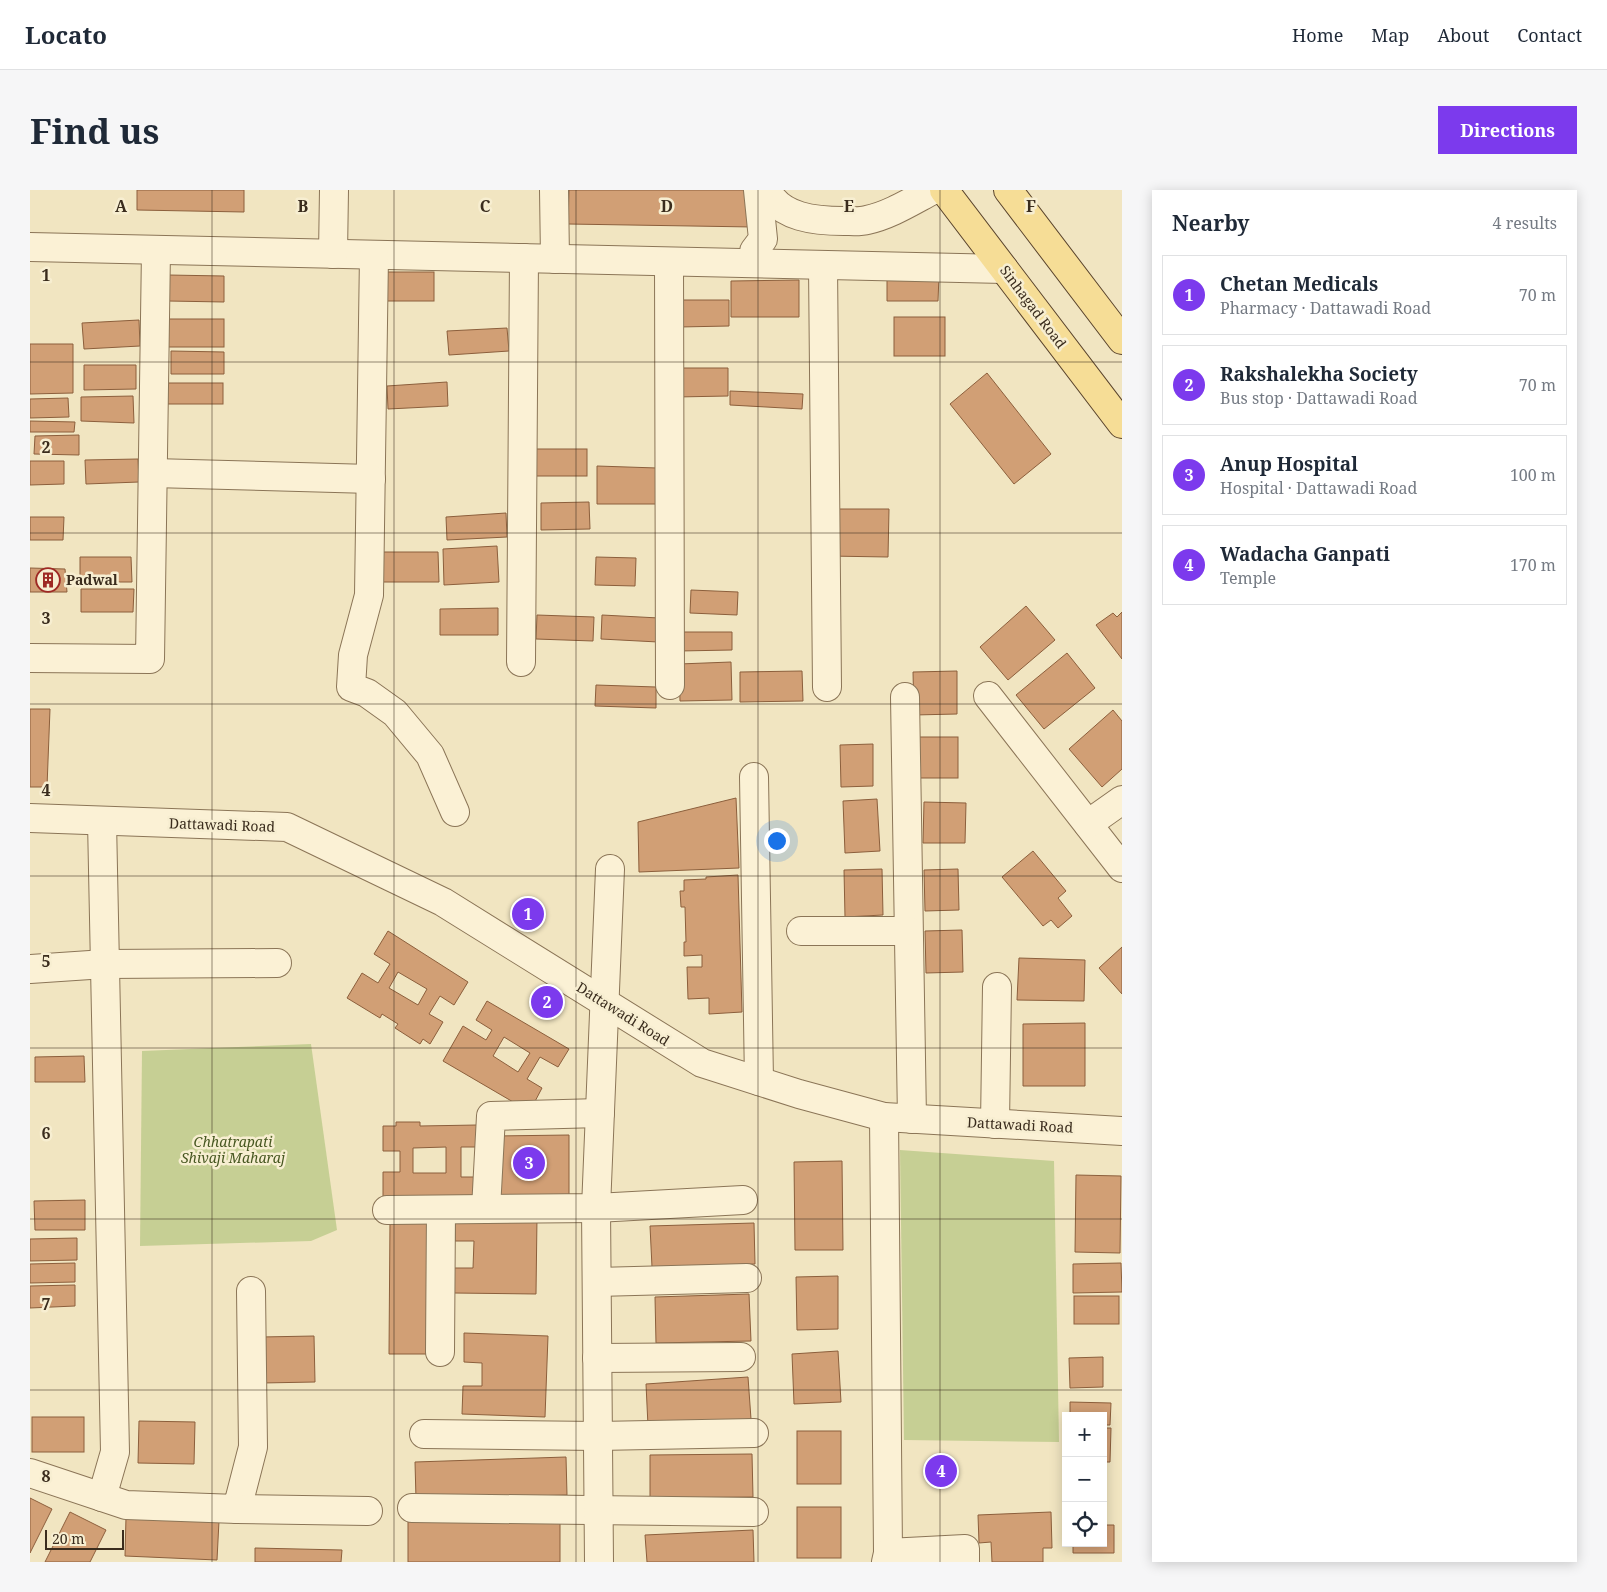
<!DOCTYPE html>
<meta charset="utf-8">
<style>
:root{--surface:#fff;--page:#f6f6f7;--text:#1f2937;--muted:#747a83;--line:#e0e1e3;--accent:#7c3aed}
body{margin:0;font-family:"Noto Serif",serif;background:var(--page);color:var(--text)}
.controls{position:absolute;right:15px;bottom:15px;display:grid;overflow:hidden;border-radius:0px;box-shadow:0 2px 12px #0003}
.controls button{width:45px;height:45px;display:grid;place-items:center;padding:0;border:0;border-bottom:1px solid var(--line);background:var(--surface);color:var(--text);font:25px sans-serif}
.scale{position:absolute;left:15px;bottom:12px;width:79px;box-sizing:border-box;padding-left:5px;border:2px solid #3a2c1d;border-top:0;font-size:14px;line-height:18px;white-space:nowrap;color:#3a2c1d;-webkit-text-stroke:4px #f7eed1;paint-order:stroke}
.you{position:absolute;left:746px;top:650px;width:18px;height:18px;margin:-12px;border:4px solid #fff;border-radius:50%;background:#1a73e8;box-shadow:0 0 0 8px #1a73e833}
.badge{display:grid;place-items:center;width:32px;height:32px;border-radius:50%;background:var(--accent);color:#fff;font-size:16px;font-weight:700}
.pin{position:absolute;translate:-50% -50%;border:2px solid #fff;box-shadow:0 1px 5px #0006}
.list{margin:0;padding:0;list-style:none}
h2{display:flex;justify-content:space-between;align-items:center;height:65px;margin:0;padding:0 20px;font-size:21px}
h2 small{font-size:16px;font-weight:400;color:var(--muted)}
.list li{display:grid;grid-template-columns:32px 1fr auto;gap:15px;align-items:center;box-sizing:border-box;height:80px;margin:0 10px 10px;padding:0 10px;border:1px solid var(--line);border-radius:0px}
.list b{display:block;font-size:19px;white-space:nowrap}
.list p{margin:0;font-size:16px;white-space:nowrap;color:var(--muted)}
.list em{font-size:16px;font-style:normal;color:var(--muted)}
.icon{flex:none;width:28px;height:28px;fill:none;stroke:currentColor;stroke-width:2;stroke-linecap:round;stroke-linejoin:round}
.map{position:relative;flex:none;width:1092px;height:1372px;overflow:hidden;border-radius:0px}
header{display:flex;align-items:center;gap:30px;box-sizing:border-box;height:70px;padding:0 25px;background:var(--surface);border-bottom:1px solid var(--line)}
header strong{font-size:24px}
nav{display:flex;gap:28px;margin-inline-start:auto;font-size:18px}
.intro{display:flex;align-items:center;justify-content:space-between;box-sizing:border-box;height:120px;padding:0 30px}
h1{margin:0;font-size:35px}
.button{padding:12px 22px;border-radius:0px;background:var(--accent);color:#fff;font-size:18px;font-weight:700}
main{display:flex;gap:30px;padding:0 30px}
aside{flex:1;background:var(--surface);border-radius:0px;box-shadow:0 2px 12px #0003}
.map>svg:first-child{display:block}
.green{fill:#c6cf94}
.building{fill:#d19f75;stroke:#8c5f3c;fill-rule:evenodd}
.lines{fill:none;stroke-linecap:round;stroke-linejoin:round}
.minor-casing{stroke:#8b7557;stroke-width:30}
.major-casing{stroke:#59432c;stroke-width:30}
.minor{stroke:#fbf1d5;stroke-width:28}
.major{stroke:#f6dd96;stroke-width:28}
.grid{fill:none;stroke:#3a2c1d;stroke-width:1;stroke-opacity:0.55}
.labels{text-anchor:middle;stroke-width:5;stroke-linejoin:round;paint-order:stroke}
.street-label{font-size:14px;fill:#3a2c1d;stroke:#f7eed1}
.poi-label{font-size:14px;font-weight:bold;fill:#3a2c1d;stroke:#f7eed1;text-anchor:start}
.park-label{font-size:14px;font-style:italic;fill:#485822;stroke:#f7eed1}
.grid-label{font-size:16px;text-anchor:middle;font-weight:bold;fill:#3a2c1d;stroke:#f7eed1;stroke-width:5;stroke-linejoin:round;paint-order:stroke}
</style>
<header>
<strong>Locato</strong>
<nav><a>Home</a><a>Map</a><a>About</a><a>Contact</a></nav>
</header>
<div class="intro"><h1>Find us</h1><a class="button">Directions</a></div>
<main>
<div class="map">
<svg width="1092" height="1372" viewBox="0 0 1092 1372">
<rect width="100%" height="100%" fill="#f1e5c1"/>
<g class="green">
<path d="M281,854l26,186 -26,11 -171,5 2,-195z"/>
<path d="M870,960l154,11 5,281 -155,-2z"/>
</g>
<g class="building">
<path d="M107,0h107v22l-107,-2z"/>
<path d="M539,0h182l2,37 -185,-3z"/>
<rect x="357" y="82" width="47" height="29"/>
<path d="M138,85l56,1v26l-56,-1z"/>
<path d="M857,85h52l-1,26h-51z"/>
<path d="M769,90v37h-68v-36z"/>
<path d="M648,110h51v26l-50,1z"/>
<rect x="864" y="127" width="51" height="39"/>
<rect x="138" y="129" width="56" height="28"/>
<path d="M109,130l1,26 -56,3 -2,-26z"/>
<path d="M477,138l2,23 -60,4 -2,-24z"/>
<path d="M0,154h43v49l-43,1z"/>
<path d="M141,161l53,1v22h-53z"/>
<path d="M54,175h52v24l-52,1z"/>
<path d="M646,178h52v28l-52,1z"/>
<path d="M957,183l64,81 -37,30 -64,-80z"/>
<path d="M417,192l1,24 -60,3 -1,-23z"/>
<rect x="132" y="193" width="61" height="21"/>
<path d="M700,201l73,3 -1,15 -72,-4z"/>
<path d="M103,206l1,27 -53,-2v-24z"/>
<path d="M38,208l1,19 -39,1v-19z"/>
<path d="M0,231l45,1 -1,10h-44z"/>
<path d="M49,245v20l-45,-1 1,-18z"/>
<rect x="502" y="259" width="55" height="27"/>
<path d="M108,269l1,23 -53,2 -1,-24z"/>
<path d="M0,271h34v23l-34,1z"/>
<path d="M567,276l60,2v36h-60z"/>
<path d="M559,312l1,27 -49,1v-27z"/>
<path d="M799,319h60l-1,48 -60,-1z"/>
<path d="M476,323l1,24 -60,3 -1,-23z"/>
<path d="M0,327h34l-1,23h-33z"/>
<path d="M467,356l2,36 -55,3 -1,-36z"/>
<path d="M352,362h56l1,30h-56z"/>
<path d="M50,367h51l1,25h-52z"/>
<path d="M566,367l40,1 -1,28 -40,-1z"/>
<path d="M0,378l35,1 2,23h-37z"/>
<path d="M51,399h53l-1,23h-52z"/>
<path d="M661,400l47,2 -1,23 -47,-2z"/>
<path d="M996,416l29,34 -47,40 -28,-33z"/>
<path d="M468,418v27h-58v-26z"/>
<path d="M1092,422v47l-26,-34 17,-12 4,4z"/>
<path d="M507,425l57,2 -1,24 -57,-2z"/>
<path d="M572,425l57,3 -1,24 -57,-3z"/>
<path d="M649,442h53v18l-53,1z"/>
<path d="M1037,463l28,35 -51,41 -28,-34z"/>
<path d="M701,472l1,38 -52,1 -1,-37z"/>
<path d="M772,481l1,30 -63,1v-30z"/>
<path d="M927,481v43l-43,1 -1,-43z"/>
<path d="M566,495l60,2v21l-61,-2z"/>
<path d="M0,519h20l-3,78h-17z"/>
<path d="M1083,520l9,11v48l-20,18 -33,-38z"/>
<rect x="886" y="547" width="42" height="41"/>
<path d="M843,554v42l-32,1 -1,-42z"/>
<path d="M706,608l3,70 -100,4 -1,-50z"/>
<path d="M847,609l3,52 -35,2 -2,-52z"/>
<path d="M894,612l42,1 -1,40h-42z"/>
<path d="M1003,661l33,40 -8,7 14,18 -14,12 -7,-8 -8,6 -41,-49z"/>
<path d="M852,679l1,46 -38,2 -1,-47z"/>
<path d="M928,679l1,41 -34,1 -1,-41z"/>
<path d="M708,685l4,137 -33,2v-16l-21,1 -1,-32h15v-12l-18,1v-14h2l-1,-35h-4l-1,-16h4v-11l22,-1v-2z"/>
<path d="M932,740l1,42 -37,1 -1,-42z"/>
<path d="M358,741l80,51 -14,23 -14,-9 -11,18 14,8 -13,22 -7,-5 -3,5 -25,-16 3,-4 -16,-10 -2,4 -33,-20 15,-25 16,10 12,-19 -16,-10zM368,782l29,17 -9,16 -29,-17z"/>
<path d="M1092,757v47l-23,-26z"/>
<path d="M989,768l66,2 -1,41 -67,-1z"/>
<path d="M457,811l82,48 -11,18 -18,-10 -13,22 15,9 -11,21 -11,-3 -77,-45 20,-35 23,14 6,-10 -16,-10zM474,847l26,16 -12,19 -25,-16z"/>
<path d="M1055,833v63h-62v-62z"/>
<path d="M54,866l1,26h-50v-25z"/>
<path d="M366,932h24v4l57,-1v22h-16v30h18v21h-96v-26h17v-21h-17v-25h13zM416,957v26h-33v-25z"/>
<path d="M539,945v60l-73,1v-60z"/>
<path d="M812,971l1,89h-48l-1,-88z"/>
<path d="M1046,985l45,1 -1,77 -45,-1z"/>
<path d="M55,1010v30h-50l-1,-29z"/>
<path d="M425,1026l82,1 -1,77 -82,-1v-25h19l1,-27h-19z"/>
<path d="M360,1030h39v134h-40z"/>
<path d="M724,1033l1,41 -103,3 -2,-41z"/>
<path d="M47,1048v22l-47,1v-22z"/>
<path d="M45,1073v19l-45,1v-19z"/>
<path d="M1091,1073l1,29 -49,1v-29z"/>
<path d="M808,1086v53l-41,1 -1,-53z"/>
<path d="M45,1095v21l-45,2v-22z"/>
<path d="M719,1104l2,47 -95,2 -1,-46z"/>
<rect x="1044" y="1106" width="45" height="28"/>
<path d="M434,1143l84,3 -3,81 -83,-3 1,-28h19v-23l-18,-1z"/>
<path d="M284,1146l1,46 -53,1 -1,-46z"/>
<path d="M808,1161l3,51 -47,2 -2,-50z"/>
<path d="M1073,1167v30l-33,1 -1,-30z"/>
<path d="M718,1187l3,42 -103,7 -2,-42z"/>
<path d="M1040,1212l41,1 -1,22h-7v-9h-33z"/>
<rect x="2" y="1227" width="52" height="35"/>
<path d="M109,1231l56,1 -1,42 -56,-1z"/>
<path d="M1073,1238h8l-1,34h-7z"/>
<rect x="767" y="1241" width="44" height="53"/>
<path d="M722,1264l1,43 -103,1v-43z"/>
<path d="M536,1267l1,38 -151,4 -1,-37z"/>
<path d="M0,1308l22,11 -22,44z"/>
<rect x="767" y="1317" width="44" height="51"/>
<path d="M40,1322l36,18 -16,32h-45z"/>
<path d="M1021,1322l1,36h-9v14h-51l-1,-20 -12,1 -1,-28z"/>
<path d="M96,1327l93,4 -2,39 -92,-4z"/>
<rect x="378" y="1331" width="152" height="41"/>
<path d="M1073,1335h11v28h-41v-10h30z"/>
<path d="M723,1340l1,32h-107l-2,-27z"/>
<path d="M225,1358l87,2 -1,12h-86z"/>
</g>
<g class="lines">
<g class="minor-casing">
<g id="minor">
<path d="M524,0l1,69"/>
<path d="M737,0c13,28 49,31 77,31 7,0 16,1 23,-1 23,-5 45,-19 66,-30"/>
<path d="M0,57l974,22"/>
<path d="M303,64l1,-64"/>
<path d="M344,65l-5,340 -16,60 -2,32 16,6 28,20 35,42 25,57"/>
<path d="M639,72l1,423"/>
<path d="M724,73v-12l9,-12 -5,-49"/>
<path d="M793,75l4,422"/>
<path d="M123,283l218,6"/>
<path d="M0,468l120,1 6,-409"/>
<path d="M491,472l3,-404"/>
<path d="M958,506l134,172"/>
<path d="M875,507l7,422"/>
<path d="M724,587l5,304"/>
<path d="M0,628l257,9 156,75 259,161 97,31 85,23 238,14"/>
<path d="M72,631l13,631 -13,45"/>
<path d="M1058,634l34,-24"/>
<path d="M771,741h107"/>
<path d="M0,779l75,-5 172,-1"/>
<path d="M854,927l4,436 -2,9"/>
<path d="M965,934l2,-137"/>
<path d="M456,1019l5,-93 109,-3"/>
<path d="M357,1020l209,-2 147,-8"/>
<path d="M567,1092l150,-4"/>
<path d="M410,1162l1,-142"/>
<path d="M567,1168l144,-1"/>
<path d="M394,1244l174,2 156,-3"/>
<path d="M0,1283l96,32 111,4 16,-62 -2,-156"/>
<path d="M382,1318l342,4"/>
<path d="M207,1319l131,2"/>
<path d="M858,1363l77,-4v13"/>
<path d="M569,1372l-3,-354 14,-339"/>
</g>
</g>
<g class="major-casing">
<g id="major">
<path d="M914,0l178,234"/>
<path d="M978,0l114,150"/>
</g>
</g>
<use href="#minor" class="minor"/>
<use href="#major" class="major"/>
</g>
<path class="grid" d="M182,0v1372M364,0v1372M546,0v1372M728,0v1372M910,0v1372M0,172h1092M0,343h1092M0,514h1092M0,686h1092M0,858h1092M0,1029h1092M0,1200h1092"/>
<defs>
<g id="building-ring" transform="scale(1.25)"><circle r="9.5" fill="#f7eed1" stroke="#9e2924" stroke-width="1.5"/><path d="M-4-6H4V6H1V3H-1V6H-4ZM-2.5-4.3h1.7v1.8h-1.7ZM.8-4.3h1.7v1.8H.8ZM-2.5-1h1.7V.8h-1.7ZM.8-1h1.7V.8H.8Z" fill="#9e2924"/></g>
</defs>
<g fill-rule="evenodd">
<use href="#building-ring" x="18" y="390"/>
</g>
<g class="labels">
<g class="street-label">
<text transform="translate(1003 117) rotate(53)" y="5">Sinhagad Road</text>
<text transform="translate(192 635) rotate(2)" y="5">Dattawadi Road</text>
<text transform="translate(593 824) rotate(32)" y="5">Dattawadi Road</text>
<text transform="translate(990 935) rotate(3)" y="5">Dattawadi Road</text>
</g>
<g class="poi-label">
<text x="36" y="395">Padwal</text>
</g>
<g class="park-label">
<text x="203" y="957">Chhatrapati<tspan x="203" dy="16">Shivaji Maharaj</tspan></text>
</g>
</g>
<g class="grid-label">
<text x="91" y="22">A</text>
<text x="273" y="22">B</text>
<text x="455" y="22">C</text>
<text x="637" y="22">D</text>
<text x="819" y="22">E</text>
<text x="1001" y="22">F</text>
<text x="16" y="91">1</text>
<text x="16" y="263">2</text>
<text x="16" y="434">3</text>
<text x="16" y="606">4</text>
<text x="16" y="777">5</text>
<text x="16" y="949">6</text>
<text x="16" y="1120">7</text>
<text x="16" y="1292">8</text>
</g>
</svg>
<div class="controls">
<button>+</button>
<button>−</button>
<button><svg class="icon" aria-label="locate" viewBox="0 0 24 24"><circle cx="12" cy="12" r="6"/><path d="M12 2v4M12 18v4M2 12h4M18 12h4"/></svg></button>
</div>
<div class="scale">20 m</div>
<div class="you"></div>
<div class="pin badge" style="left:498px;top:724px">1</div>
<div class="pin badge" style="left:517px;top:812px">2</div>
<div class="pin badge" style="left:499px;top:973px">3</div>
<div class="pin badge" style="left:911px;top:1281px">4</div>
</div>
<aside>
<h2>Nearby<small>4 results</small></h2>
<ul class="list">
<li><span class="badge">1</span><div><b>Chetan Medicals</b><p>Pharmacy · Dattawadi Road</p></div><em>70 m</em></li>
<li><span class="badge">2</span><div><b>Rakshalekha Society</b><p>Bus stop · Dattawadi Road</p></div><em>70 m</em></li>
<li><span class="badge">3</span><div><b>Anup Hospital</b><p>Hospital · Dattawadi Road</p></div><em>100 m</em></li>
<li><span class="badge">4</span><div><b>Wadacha Ganpati</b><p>Temple</p></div><em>170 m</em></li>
</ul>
</aside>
</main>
